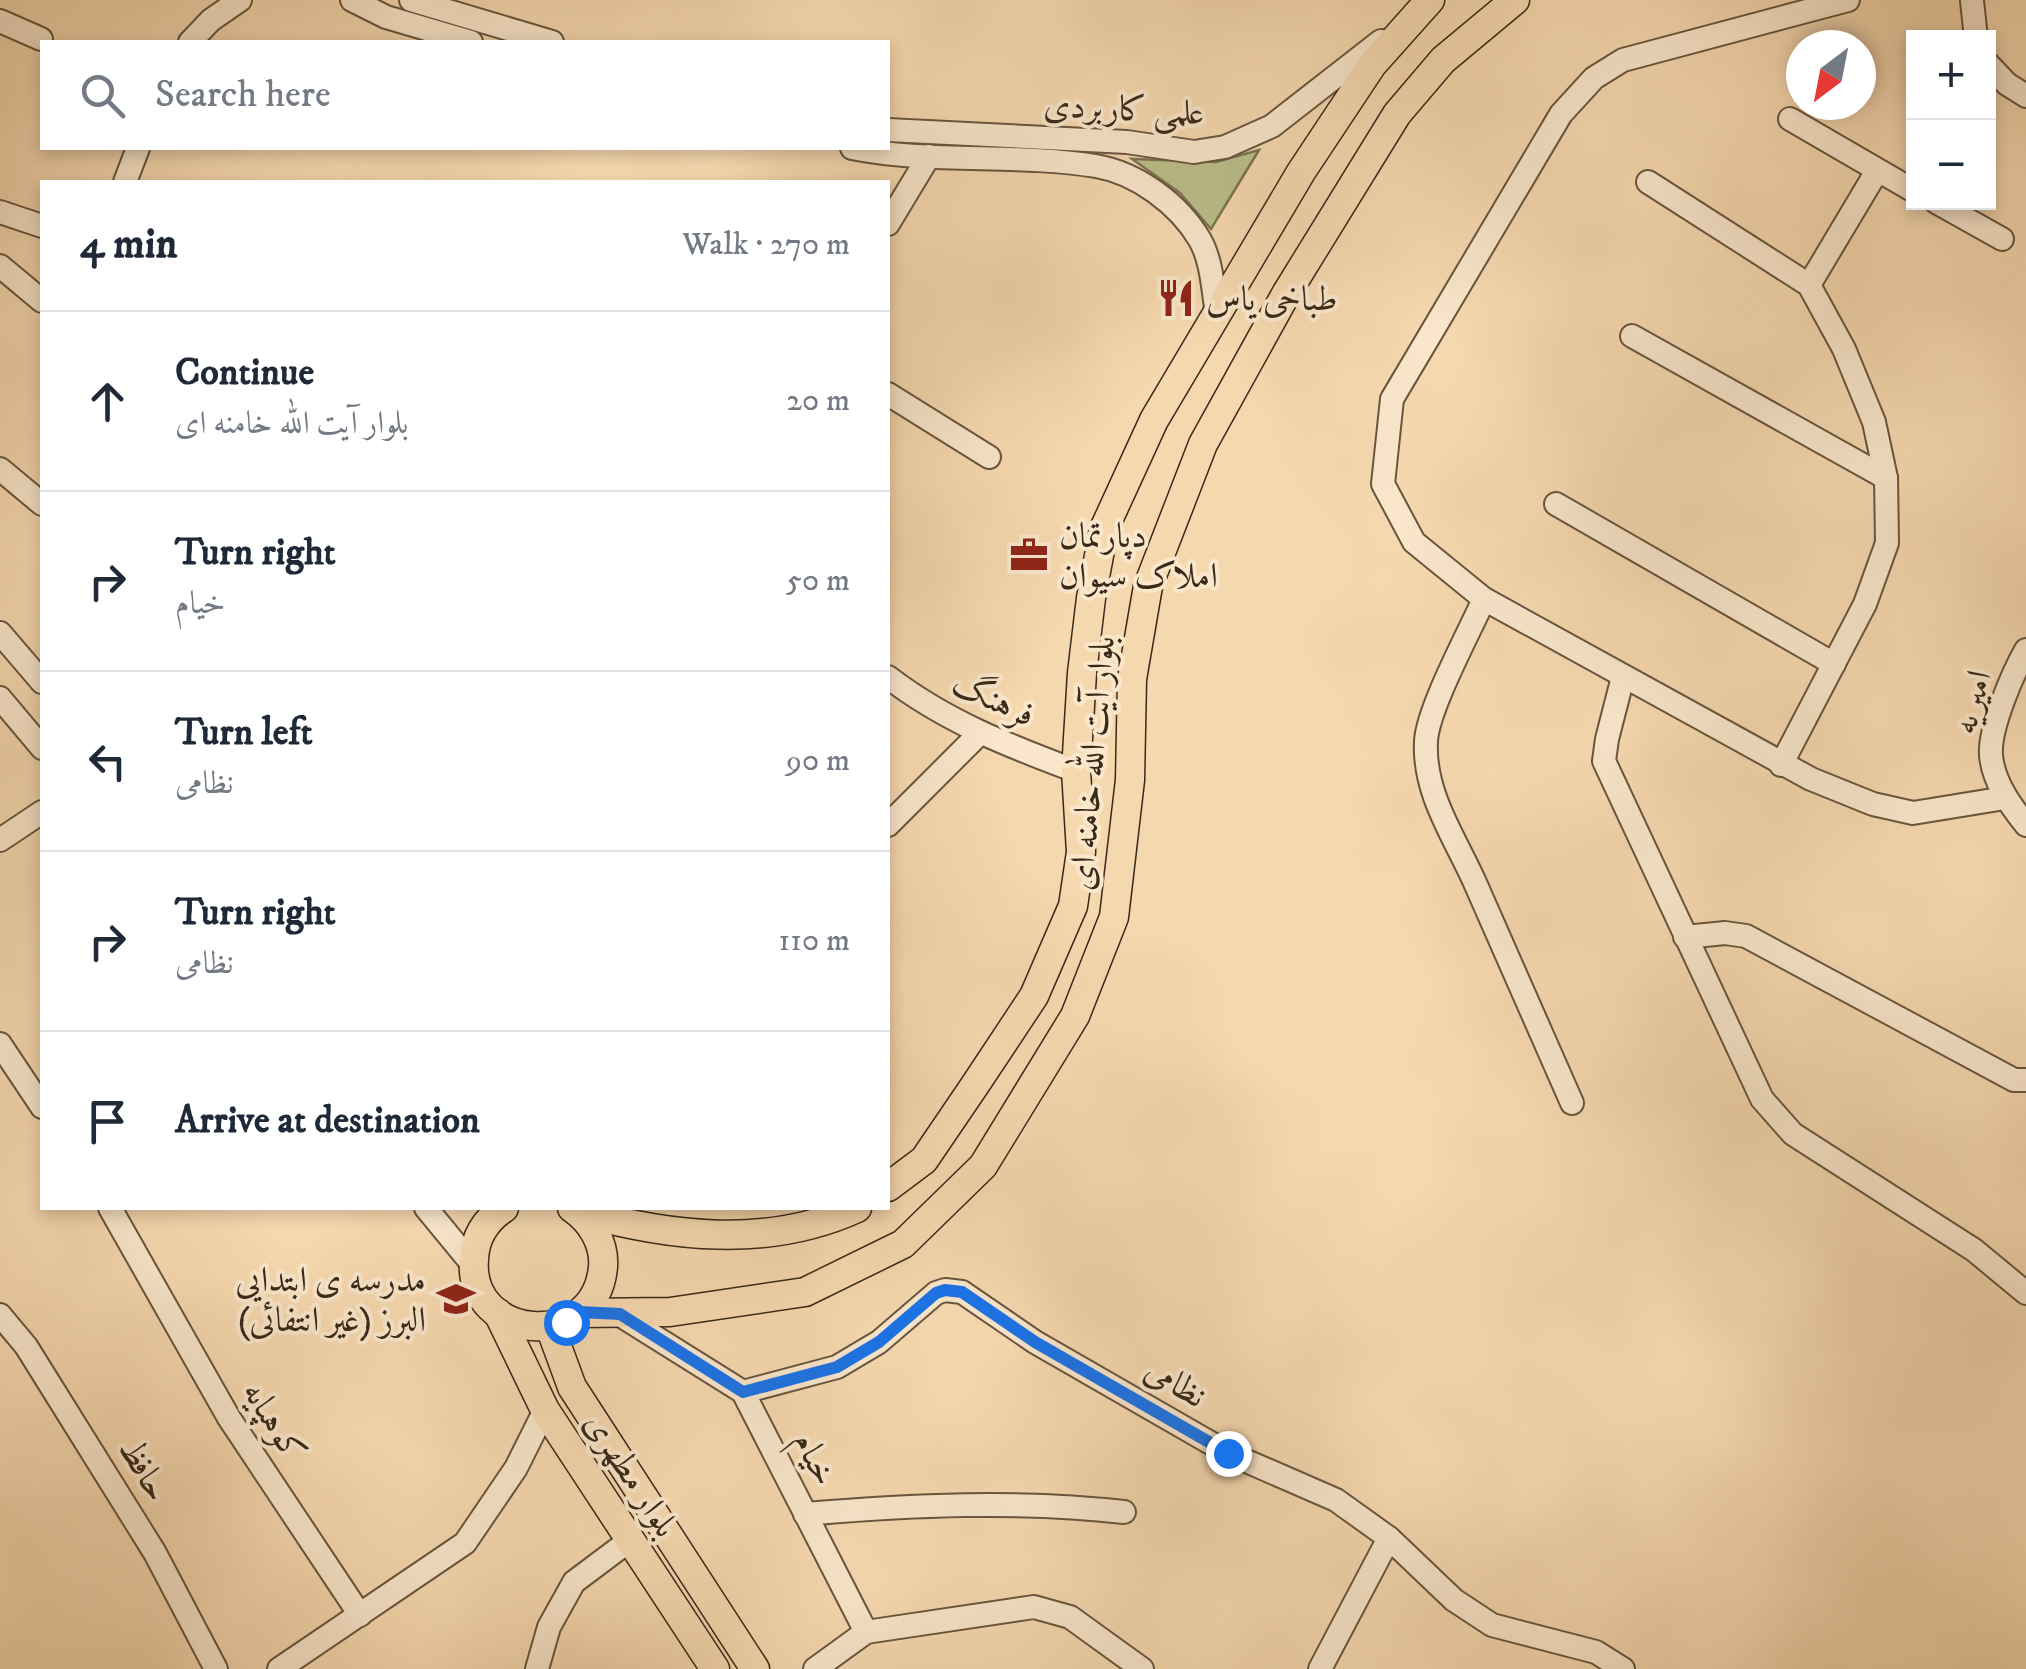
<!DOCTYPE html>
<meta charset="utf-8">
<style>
:root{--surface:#fff;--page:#f2f2f3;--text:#1f2937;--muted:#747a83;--line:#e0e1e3}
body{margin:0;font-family:"IM FELL DW Pica",Amiri,serif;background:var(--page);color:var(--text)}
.controls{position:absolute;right:30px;top:30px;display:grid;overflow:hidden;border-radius:0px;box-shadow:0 5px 15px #0003}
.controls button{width:90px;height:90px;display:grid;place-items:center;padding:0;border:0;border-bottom:2px solid var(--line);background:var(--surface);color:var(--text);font:50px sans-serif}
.compass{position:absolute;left:1786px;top:30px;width:90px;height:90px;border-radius:50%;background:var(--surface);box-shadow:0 5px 15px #0003;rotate:212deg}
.stop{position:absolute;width:30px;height:30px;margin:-22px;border:8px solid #1a73e8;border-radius:50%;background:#fff}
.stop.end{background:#1a73e8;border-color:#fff;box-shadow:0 2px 10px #0008}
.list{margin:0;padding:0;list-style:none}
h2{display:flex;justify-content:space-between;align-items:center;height:130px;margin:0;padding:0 40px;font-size:42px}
h2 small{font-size:32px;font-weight:400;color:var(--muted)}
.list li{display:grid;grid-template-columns:65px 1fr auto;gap:30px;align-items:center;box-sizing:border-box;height:180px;padding:0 40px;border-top:2px solid var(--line)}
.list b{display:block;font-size:38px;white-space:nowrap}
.list p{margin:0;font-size:32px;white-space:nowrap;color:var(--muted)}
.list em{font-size:32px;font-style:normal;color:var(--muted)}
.icon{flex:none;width:55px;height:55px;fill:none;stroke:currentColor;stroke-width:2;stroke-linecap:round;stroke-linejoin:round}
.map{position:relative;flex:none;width:2026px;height:1669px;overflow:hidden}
.search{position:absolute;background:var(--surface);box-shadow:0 5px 15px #0003;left:40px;top:40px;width:850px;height:110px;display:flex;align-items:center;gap:25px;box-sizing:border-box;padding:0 35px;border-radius:0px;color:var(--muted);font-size:38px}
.panel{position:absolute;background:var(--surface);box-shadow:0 5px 15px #0003;left:40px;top:180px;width:850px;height:1030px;border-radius:0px}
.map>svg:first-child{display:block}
.green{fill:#bbbf8b;stroke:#7a7452;stroke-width:2.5}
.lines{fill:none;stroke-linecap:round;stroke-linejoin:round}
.minor-casing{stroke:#68553e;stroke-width:26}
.major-casing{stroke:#392919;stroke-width:31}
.minor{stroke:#f9e6cb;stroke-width:22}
.major{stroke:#f6d8af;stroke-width:28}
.route{stroke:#1a73e8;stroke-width:12}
.labels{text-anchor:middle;stroke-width:8;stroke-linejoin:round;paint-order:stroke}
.street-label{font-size:35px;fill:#392919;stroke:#f9e6cb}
.poi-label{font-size:35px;fill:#392919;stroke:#f9e6cb;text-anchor:start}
</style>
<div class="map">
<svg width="2026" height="1669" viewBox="0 0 2026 1669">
<rect width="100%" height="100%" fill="#f6d8af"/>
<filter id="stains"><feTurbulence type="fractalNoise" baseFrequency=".002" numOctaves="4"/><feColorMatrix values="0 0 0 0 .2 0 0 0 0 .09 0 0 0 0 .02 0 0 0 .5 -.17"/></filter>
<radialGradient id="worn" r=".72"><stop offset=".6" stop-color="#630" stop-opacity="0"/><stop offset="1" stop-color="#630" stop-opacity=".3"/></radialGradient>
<path class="green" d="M1259,150l-48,79 -31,-36 -48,-34 84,3z"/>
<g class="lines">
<g class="minor-casing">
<g id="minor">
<path d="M352,0l34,17 85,25"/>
<path d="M411,0l141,42"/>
<path d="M1848,0l-225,60 -29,18 -33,36 -169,285 -9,85 31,58 70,57 327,180 62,25 40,9 92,-15"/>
<path d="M1972,1l4,37"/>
<path d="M0,21l41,18"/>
<path d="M190,42l21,-22 29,-20"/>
<path d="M1988,64l19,20 19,12"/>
<path d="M1790,119l124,72"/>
<path d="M888,130l239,12 67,10 31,-5 47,-21 109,-85"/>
<path d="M852,148c80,16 164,5 244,18 41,7 83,38 104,74 12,21 13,50 17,74"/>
<path d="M125,182l13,-34"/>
<path d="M1648,182l161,103 35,64 30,73 12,56 1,65 -22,61 -84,161"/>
<path d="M1936,202l66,37"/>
<path d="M0,212l42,14"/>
<path d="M888,224l41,-68"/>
<path d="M0,266l42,35"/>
<path d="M1809,285l68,-114"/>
<path d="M1632,336l254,142"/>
<path d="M888,394l101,63"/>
<path d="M0,469l42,35"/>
<path d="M1556,504l278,160"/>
<path d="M1484,599c-15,34 -56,109 -58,142 -3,53 30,98 50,144 32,73 64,146 96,218"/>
<path d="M0,633l42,49"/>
<path d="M2026,650c-13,23 -37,78 -35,105 2,26 19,50 35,70"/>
<path d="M888,677c57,44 121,69 188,94"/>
<path d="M1623,677l-16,62 -3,22 158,338 31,35 181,116 52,43"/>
<path d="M0,698l42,50"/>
<path d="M888,825l91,-91"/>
<path d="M0,840l42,-28"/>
<path d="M1685,937l40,-4 21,3 268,144h12"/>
<path d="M0,1044l42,63"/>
<path d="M110,1208l119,210 131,197"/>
<path d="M426,1208l47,57"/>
<path d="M0,1315l26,31 129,207 61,116"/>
<path d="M620,1315l123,77 123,240 168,-25 36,10 72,52"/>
<path d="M743,1392l94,-25 42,-25 57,-49 9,-3 17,2 73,50 193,111 108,47 53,38 65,62 38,25 104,27 27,17"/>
<path d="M805,1514c105,-9 214,-14 319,-2"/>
<path d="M279,1669l186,-126 51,-75 29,-58"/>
<path d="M537,1669l12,-42 25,-45 56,-42"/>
<path d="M815,1669l51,-37"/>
<path d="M1320,1669l69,-131"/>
</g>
</g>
<g class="major-casing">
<g id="major">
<path d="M888,1187l36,-27 51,-75 59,-89 39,-90 8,-54 -5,-81 6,-98 9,-75 13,-69 50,-109 147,-248 71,-107 58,-65"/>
<path d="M504,1208c-18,12 -29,29 -30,51 -7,82 121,94 129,8 2,-24 -12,-46 -31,-59"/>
<path d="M577,1211c92,26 191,38 280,-3"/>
<path d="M498,1313l47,97 170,259"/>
<path d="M580,1313l90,-1 135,-20 98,-48 80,-78 92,-150 39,-99 16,-137 2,-101 16,-93 55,-142 83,-150 111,-180 46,-54 72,-60"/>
<path d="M550,1327l22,60 183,282"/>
</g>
</g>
<use href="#minor" class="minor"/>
<use href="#major" class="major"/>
</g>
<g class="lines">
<path class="route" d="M566,1322l14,-10 40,2 123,78 94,-25 42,-25 57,-49 9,-3 17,2 73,50 193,111"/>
</g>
<defs>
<g id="restaurant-bare" transform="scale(3)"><path d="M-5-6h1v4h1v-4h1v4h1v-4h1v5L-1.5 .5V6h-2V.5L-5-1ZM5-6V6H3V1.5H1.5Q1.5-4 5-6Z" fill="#8f2418" stroke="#f9e6cb" stroke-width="2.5" paint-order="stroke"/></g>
<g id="office-bare" transform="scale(3)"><path d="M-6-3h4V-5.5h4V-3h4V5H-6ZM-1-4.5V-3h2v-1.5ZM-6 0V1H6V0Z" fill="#8f2418" stroke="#f9e6cb" stroke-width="2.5" paint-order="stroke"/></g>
<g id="school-bare" transform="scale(3)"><path d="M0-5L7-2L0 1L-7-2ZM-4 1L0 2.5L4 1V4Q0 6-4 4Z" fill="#8f2418" stroke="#f9e6cb" stroke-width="2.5" paint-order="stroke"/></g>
</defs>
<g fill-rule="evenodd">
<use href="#restaurant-bare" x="1176" y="298"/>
<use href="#office-bare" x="1029" y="555"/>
<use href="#school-bare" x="456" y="1299"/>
</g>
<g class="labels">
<g class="street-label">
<text transform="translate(1124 108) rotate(3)" y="12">علمی کاربردی</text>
<text transform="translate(994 698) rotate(25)" y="12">فرهنگ</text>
<text transform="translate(1971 702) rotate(-74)" y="12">امیریه</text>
<text transform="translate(1091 763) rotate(-85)" y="12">بلوار آیت الله خامنه ای</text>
<text transform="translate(1176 1382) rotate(30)" y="12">نظامی</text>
<text transform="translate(275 1421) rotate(58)" y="12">کوهپایه</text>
<text transform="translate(816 1458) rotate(63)" y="12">خیام</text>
<text transform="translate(145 1469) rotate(59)" y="12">حافظ</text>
<text transform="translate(632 1474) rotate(57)" y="12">بلوار مطهری</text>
</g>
<g class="poi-label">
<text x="1206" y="310">طباخی یاس</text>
<text x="1059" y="547">دپارتمان<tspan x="1059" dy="40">املاک سیوان</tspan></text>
<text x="426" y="1291" text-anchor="end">مدرسه ی ابتدایی<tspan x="426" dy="40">(غیر انتفائی) البرز</tspan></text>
</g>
</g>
<rect width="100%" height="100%" filter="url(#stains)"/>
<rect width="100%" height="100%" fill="url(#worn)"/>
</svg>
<div class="controls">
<button>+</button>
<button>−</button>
</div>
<svg class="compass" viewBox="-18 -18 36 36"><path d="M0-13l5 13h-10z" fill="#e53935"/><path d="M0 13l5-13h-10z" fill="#747a83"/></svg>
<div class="stop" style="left:566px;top:1322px"></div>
<div class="stop end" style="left:1228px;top:1453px"></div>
<div class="search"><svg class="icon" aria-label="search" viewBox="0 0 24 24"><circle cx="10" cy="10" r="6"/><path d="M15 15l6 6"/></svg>Search here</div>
<section class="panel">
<h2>4 min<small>Walk · 270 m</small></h2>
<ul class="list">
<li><svg class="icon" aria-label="ahead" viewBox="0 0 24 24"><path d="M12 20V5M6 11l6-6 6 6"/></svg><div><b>Continue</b><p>بلوار آیت الله خامنه ای</p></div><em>20 m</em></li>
<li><svg class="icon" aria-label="right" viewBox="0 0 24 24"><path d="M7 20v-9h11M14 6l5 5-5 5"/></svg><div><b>Turn right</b><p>خیام</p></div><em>50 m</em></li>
<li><svg class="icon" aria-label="left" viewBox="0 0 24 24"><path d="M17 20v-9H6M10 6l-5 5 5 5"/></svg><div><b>Turn left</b><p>نظامی</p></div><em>90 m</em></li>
<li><svg class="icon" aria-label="right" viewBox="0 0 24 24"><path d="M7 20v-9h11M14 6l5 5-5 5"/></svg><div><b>Turn right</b><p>نظامی</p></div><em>110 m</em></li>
<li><svg class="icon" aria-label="arrive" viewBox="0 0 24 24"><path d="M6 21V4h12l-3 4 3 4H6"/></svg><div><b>Arrive at destination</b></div></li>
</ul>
</section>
</div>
